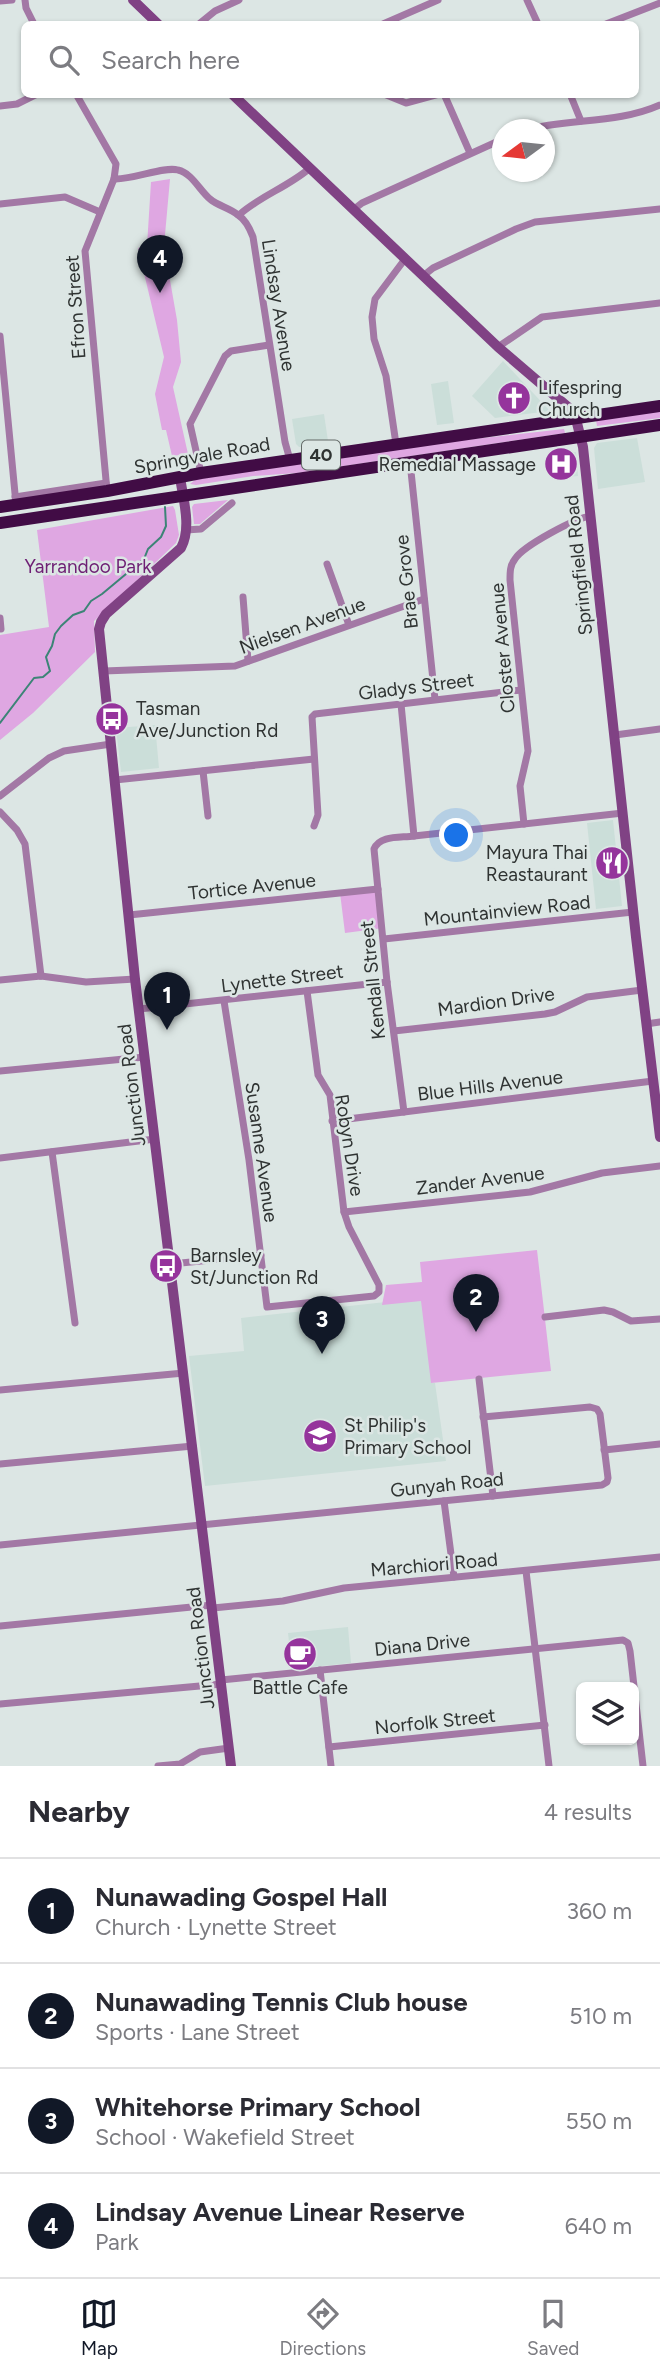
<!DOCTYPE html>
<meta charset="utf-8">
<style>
:root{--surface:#fff;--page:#f7f7f7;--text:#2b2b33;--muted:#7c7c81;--line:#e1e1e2;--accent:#111827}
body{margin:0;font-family:Figtree,sans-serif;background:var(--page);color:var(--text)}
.controls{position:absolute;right:21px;bottom:21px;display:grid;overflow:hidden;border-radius:10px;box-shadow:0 2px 5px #0004}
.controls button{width:63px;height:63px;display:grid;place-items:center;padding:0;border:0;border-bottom:2px solid var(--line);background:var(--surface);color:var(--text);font:35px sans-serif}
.compass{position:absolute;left:492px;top:119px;width:63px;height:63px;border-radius:50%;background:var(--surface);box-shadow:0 2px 5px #0004;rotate:255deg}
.you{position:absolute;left:457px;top:836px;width:24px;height:24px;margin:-18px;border:5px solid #fff;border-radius:50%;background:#1a73e8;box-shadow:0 0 0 10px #1a73e833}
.badge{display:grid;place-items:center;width:46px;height:46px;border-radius:50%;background:var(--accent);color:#fff;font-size:23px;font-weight:700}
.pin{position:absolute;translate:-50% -58px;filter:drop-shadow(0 2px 4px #0008)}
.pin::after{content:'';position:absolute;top:37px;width:24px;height:21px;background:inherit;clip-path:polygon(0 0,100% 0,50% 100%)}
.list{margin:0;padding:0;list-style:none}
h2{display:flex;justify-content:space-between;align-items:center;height:91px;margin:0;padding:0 28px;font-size:30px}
h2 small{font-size:23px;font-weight:400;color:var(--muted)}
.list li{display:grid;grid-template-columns:46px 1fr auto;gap:21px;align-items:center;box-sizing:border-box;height:105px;padding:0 28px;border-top:2px solid var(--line)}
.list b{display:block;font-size:26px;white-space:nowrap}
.list p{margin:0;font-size:23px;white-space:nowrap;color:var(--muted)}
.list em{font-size:23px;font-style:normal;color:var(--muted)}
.icon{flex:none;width:38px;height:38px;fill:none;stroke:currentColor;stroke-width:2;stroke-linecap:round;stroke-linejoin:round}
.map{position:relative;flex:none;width:660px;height:1766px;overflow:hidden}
.search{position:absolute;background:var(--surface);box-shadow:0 2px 5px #0004;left:21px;right:21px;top:21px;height:77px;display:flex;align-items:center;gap:18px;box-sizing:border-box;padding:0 24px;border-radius:10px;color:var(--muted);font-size:26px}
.sheet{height:511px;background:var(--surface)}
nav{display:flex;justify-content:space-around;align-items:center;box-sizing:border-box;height:98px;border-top:2px solid var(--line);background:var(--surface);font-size:19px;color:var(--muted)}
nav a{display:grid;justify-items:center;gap:4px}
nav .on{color:var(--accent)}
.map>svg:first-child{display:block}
.built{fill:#cbded9}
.green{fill:#dfa7e2}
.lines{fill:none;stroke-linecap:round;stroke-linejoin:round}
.stream{stroke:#3c8476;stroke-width:2}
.street{stroke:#a378a5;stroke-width:7}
.secondary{stroke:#804284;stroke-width:10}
.highway{stroke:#410c45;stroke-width:12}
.labels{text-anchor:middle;stroke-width:5;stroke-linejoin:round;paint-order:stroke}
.shield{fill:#dce6e4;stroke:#636967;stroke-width:2}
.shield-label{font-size:18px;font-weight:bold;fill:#2f3332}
.street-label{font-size:19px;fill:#2f3332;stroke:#dce6e4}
.poi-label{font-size:19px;fill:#2f3332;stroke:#dce6e4;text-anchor:start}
.park-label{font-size:19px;fill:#6e1f74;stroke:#dce6e4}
</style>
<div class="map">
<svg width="660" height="1766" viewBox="0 0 660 1766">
<rect width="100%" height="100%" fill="#dce6e4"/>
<g class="built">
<path d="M503,361l47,50 -55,7 -23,-22z"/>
<path d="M448,381l6,42 -17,2 -6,-41z"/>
<path d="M324,414l4,27 -8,4 -21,2 -3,-3 -4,-25z"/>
<path d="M637,438l8,44 -47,7 -4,-41 3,-5z"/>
<path d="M576,452l2,24 -23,2 -2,-23z"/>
<path d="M155,725l4,43 -38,4 -5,-44z"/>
<path d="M613,820l9,86 -26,3 -9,-86z"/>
<path d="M422,1298l10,85h3l11,78 -241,25 -16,-130 55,-5 -3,-33z"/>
<path d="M348,1627l3,36 -59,6 -4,-36z"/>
</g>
<g class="green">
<path d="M170,179l-6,67 13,74 4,42 -8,25 15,67 -16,2 -6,-26h-4l-7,-36 9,-37 -26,-109 9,-2 4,-64z"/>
<path d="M660,411v7l-63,8 -1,-6z"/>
<path d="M564,429l1,4 -268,40 -44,3 -57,9 -6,-1 6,-5 241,-36z"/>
<path d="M228,500l-28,24h-6l-2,-17 2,-3z"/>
<path d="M173,506l2,4 4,25 -3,8 -82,78 1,31 -62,61 -33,27v-105l49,-8 -12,-97z"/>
<path d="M378,889l5,39 -38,5 -5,-40z"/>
<path d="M537,1250l14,121 -120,12 -10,-82 -39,4 4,-20 36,-3 -2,-20z"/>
</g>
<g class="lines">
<path class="stream" d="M0,723l34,-45 9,-1 7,-6 -4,-14 6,-11 3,-12 6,-8 12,-11 11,-4 7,-10 11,-7 42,-35 4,-10 13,-12 5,-11 -1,-19"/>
<g class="street">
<path d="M25,0l1,8 8,16"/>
<path d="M527,0l11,24"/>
<path d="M0,1l12,-1"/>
<path d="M199,24l16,-13 24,-11"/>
<path d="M383,24l55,-24"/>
<path d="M606,24l54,-21"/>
<path d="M76,94l40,70 -2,15 -29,72 22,240"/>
<path d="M384,94l22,9 33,-9"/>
<path d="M444,94l26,59"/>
<path d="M570,94l11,27"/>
<path d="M0,106l17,-2 20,-10"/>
<path d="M525,130c44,-12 93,-6 135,-25"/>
<path d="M114,179c19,1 50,-13 64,-9 14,3 22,21 32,29 8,7 20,9 28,16 8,5 12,14 15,22l32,205 5,18"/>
<path d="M0,204l65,-7 35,15"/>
<path d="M353,210l9,-7 141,-64"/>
<path d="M239,215c21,-19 49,-28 71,-47"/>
<path d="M423,276l10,-8 83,-39 19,-7 125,-13"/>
<path d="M0,336l16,168"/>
<path d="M498,347l44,-30 118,-14"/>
<path d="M396,444l-10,-68 -12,-37 -2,-22 3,-18 30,-40"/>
<path d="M410,462l25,237"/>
<path d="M201,473l-11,-49 35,-68 6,-5 38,-6"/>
<path d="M15,497l91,-14"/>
<path d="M186,530l15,-1 31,-26"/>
<path d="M327,564l22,61"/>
<path d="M243,597l5,64"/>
<path d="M0,618l1,11"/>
<path d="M104,671l131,-5 189,-67"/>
<path d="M401,704l13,132"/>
<path d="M615,735l45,-6"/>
<path d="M203,771l5,45"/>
<path d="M115,780l199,-21"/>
<path d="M0,796l49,-38 15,-7 47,-7"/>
<path d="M0,812l17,18 8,14 16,132"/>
<path d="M524,824l-4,-38 8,-35 -18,-171c0,-8 0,-15 5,-21 8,-13 60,-41 76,-43"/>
<path d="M314,826l4,-11 -6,-98 3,-3 206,-24"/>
<path d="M129,915l249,-26"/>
<path d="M384,939l249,-27"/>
<path d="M0,980l41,-4 45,6 49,-3"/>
<path d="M224,1001l25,159 18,147 107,-11 5,-4v-7l-30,-58 -5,-15 -14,-117 -12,-20 -11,-84"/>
<path d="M139,1009l248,-27"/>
<path d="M646,1024l14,-2"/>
<path d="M394,1031l151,-17 10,-2 32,-15 55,-7"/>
<path d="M0,1071l145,-14"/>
<path d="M404,1112l-17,-130 -13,-133c6,-14 26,-11 40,-13l209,-23"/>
<path d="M332,1121l321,-40"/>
<path d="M52,1152l23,171"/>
<path d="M0,1158l155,-19"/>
<path d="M344,1212l186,-20 72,-19 58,-7"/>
<path d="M171,1264l90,-9"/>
<path d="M545,1317l59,-7 9,2 18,9 29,-2"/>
<path d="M479,1379l14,117"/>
<path d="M0,1390l184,-17"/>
<path d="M604,1450l56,-6"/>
<path d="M0,1464l193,-18"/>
<path d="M444,1501l10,76"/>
<path d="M0,1545l602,-60 5,-3 1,-4 -8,-64 -3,-5 -7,-2 -107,10"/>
<path d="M526,1571l23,195"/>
<path d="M213,1608l70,-7 61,-13 316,-31"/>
<path d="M0,1626l212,-21"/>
<path d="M320,1670l11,96"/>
<path d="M221,1680l402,-40 5,3 2,8 13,115"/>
<path d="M0,1704l222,-20"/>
<path d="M329,1747l216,-22"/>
<path d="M158,1766l22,-2 20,-12 29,-4"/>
</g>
<g class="secondary">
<path d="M133,0l25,24"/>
<path d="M232,94l266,253 70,60 9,16 6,24 53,490 24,200"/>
<path d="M180,477c3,22 12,50 1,71l-75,66 -5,8 -2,7 36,350 96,787"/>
</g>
<g class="highway">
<path d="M0,507l107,-16 94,-18 459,-67"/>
<path d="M0,523l660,-98"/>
</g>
</g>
<defs>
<g id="church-disc" transform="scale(1.75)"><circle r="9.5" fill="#95349c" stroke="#dce6e4"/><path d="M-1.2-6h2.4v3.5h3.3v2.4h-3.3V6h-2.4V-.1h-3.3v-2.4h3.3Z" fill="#fff"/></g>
<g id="hospital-disc" transform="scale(1.75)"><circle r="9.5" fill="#95349c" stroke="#dce6e4"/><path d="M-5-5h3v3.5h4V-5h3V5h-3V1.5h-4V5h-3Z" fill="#fff"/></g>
<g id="bus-disc" transform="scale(1.75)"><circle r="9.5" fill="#95349c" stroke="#dce6e4"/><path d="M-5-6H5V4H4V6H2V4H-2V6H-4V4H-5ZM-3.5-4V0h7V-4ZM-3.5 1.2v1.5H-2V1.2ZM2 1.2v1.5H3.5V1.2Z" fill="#fff"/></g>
<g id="restaurant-disc" transform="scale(1.75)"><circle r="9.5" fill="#95349c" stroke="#dce6e4"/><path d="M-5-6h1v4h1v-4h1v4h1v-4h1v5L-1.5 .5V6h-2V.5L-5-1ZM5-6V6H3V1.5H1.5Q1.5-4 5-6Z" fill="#fff"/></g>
<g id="school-disc" transform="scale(1.75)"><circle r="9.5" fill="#95349c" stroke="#dce6e4"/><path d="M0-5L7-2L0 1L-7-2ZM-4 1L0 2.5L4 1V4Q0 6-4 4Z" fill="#fff"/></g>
<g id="cafe-disc" transform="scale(1.75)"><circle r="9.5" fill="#95349c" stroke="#dce6e4"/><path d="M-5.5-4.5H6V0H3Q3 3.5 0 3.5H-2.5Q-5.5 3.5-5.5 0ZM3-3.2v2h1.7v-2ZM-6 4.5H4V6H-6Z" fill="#fff"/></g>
</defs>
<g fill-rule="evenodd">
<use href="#church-disc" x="514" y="398"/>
<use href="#hospital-disc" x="561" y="464"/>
<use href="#bus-disc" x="112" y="719"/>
<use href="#restaurant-disc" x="612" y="863"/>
<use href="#bus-disc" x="166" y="1266"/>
<use href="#school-disc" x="320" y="1436"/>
<use href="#cafe-disc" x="300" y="1654"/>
</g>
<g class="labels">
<rect class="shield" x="302" y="440.5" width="38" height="29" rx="5"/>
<g class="shield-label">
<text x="321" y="461">40</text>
</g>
<g class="street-label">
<text transform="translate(279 305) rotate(81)" y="7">Lindsay Avenue</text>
<text transform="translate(75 307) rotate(-94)" y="7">Efron Street</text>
<text transform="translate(202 455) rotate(-10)" y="7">Springvale Road</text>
<text transform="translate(578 565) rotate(-96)" y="7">Springfield Road</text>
<text transform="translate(406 582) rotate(-96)" y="7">Brae Grove</text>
<text transform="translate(302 625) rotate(-20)" y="7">Nielsen Avenue</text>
<text transform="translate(502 648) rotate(-95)" y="7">Closter Avenue</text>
<text transform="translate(416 686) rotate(-7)" y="7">Gladys Street</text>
<text transform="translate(252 886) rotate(-6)" y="7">Tortice Avenue</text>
<text transform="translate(507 910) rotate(-6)" y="7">Mountainview Road</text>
<text transform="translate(282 978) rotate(-7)" y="7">Lynette Street</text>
<text transform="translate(372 980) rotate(-96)" y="7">Kendall Street</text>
<text transform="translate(496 1001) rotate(-8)" y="7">Mardion Drive</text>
<text transform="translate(131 1085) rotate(-97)" y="7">Junction Road</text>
<text transform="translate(490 1085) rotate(-7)" y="7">Blue Hills Avenue</text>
<text transform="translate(350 1145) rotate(81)" y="7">Robyn Drive</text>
<text transform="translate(262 1152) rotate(82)" y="7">Susanne Avenue</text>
<text transform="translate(480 1180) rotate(-7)" y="7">Zander Avenue</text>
<text transform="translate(447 1484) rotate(-6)" y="7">Gunyah Road</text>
<text transform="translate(434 1564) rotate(-5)" y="7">Marchiori Road</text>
<text transform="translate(422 1644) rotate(-6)" y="7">Diana Drive</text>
<text transform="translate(200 1648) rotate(-97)" y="7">Junction Road</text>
<text transform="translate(435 1721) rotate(-6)" y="7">Norfolk Street</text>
</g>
<g class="poi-label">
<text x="538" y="394">Lifespring<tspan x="538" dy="22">Church</tspan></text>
<text x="536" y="471" text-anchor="end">Remedial Massage</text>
<text x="136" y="715">Tasman<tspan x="136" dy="22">Ave/Junction Rd</tspan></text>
<text x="588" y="859" text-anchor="end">Mayura Thai<tspan x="588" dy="22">Reastaurant</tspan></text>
<text x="190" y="1262">Barnsley<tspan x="190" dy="22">St/Junction Rd</tspan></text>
<text x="344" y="1432">St Philip's<tspan x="344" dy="22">Primary School</tspan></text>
<text x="300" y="1694" text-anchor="middle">Battle Cafe</text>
</g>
<g class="park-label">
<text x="88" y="573">Yarrandoo Park</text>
</g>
</g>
</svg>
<div class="controls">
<button><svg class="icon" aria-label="layers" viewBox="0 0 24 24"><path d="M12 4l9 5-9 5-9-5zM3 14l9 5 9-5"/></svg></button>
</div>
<svg class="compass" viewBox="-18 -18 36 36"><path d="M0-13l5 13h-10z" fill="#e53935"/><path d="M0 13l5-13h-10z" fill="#7c7c81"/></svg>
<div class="you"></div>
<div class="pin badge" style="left:167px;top:1030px">1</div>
<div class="pin badge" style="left:476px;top:1332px">2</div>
<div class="pin badge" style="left:322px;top:1354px">3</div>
<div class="pin badge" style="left:160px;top:293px">4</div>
<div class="search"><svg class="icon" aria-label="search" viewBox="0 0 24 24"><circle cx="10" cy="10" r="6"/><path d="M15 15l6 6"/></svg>Search here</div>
</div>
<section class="sheet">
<h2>Nearby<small>4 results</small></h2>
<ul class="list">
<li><span class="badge">1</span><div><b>Nunawading Gospel Hall</b><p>Church · Lynette Street</p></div><em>360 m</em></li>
<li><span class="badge">2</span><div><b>Nunawading Tennis Club house</b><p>Sports · Lane Street</p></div><em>510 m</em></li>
<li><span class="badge">3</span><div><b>Whitehorse Primary School</b><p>School · Wakefield Street</p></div><em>550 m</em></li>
<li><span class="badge">4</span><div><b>Lindsay Avenue Linear Reserve</b><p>Park</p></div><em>640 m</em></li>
</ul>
</section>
<nav>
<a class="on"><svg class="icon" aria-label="map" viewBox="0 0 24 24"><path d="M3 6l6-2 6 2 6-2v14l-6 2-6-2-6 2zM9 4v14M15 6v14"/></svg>Map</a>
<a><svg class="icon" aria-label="directions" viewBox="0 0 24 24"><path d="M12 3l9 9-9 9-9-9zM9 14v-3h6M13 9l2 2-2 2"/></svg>Directions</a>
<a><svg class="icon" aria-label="saved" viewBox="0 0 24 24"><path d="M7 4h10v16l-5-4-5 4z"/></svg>Saved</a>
</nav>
